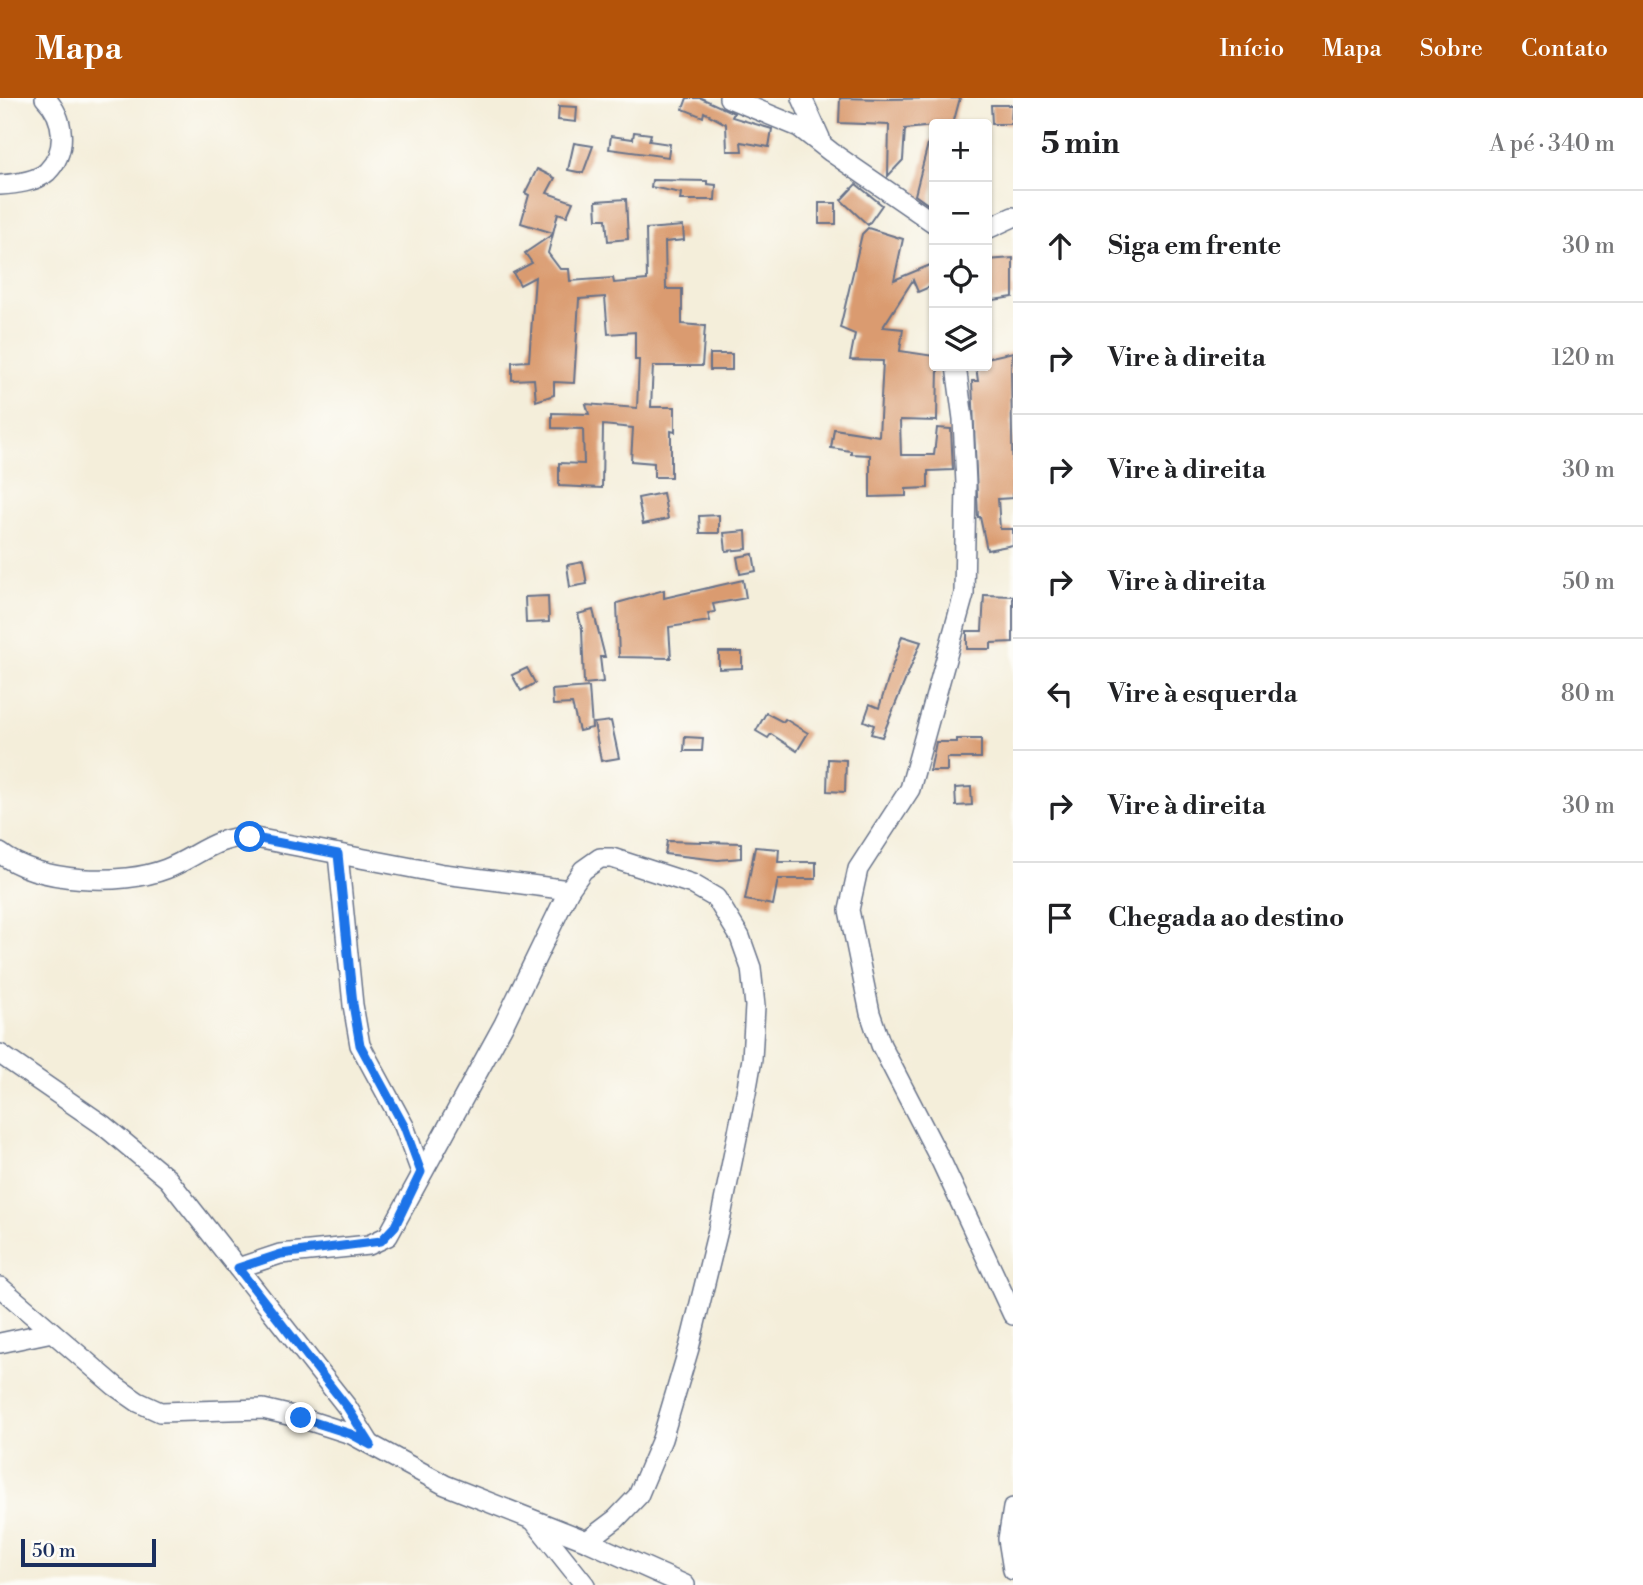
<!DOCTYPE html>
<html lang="pt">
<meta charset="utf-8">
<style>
:root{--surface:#fff;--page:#f6f6f6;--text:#202124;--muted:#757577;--line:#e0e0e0;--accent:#b45309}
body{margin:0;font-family:"Libre Bodoni",serif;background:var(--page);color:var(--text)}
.controls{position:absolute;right:21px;top:21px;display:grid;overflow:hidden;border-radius:7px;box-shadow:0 2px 5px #0004}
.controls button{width:63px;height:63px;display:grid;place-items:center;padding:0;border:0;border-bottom:2px solid var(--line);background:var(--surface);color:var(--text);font:35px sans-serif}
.scale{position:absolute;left:21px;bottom:18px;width:135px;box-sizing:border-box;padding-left:7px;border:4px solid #1b2f5e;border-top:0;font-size:19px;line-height:24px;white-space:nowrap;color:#1b2f5e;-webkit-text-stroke:5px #fdfcf7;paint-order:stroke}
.stop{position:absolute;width:21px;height:21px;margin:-16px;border:5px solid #1a73e8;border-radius:50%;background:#fff}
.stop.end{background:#1a73e8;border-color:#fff;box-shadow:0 2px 7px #0008}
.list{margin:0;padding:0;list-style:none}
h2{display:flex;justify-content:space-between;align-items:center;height:91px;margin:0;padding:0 28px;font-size:30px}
h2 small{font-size:23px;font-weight:400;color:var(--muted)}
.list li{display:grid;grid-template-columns:46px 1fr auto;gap:21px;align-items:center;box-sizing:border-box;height:112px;padding:0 28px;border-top:2px solid var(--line)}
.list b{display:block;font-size:26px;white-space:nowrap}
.list em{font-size:23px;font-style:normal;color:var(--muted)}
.icon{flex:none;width:38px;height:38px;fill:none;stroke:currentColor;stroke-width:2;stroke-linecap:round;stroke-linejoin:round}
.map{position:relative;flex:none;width:1013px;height:1487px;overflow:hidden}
header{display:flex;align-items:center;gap:42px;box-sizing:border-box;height:98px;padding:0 35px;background:var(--accent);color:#fff}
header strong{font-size:33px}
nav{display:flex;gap:38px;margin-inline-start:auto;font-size:24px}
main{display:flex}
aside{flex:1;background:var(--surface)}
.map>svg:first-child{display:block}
.building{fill:#da9b70}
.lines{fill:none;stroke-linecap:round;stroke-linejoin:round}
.minor-casing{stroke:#677289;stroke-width:22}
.minor{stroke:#fff;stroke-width:19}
.route{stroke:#1a73e8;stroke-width:9}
</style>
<header>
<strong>Mapa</strong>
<nav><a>Início</a><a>Mapa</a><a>Sobre</a><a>Contato</a></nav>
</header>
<main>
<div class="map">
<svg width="1013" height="1487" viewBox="0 0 1013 1487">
<rect width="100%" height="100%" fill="#fdfcf7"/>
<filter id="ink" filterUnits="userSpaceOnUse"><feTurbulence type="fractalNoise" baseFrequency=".0143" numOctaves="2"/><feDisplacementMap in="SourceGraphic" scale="14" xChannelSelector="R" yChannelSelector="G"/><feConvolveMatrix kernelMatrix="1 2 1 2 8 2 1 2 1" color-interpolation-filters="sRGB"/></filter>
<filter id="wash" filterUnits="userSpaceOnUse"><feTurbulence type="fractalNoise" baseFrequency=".00686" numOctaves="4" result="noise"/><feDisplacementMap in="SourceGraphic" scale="28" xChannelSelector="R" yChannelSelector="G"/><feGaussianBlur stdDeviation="1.57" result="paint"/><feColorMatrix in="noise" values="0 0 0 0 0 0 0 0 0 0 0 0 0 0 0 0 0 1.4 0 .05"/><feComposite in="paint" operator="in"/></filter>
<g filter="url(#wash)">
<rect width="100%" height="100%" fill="#f4eeda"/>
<g id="blocks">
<g class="building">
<path d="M687,0h14l33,15 -2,4 40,12 -3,18 -28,-5 1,9h-15l-1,-27 -22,-12 -1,5 -20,-8z"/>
<path d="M840,0l44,1 76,-1 -7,26 -48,5 -2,31 -15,16 1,-51 -50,-2z"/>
<path d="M991,7h21l-1,19h-19z"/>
<path d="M559,8l18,1 -1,15 -18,-2z"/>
<path d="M634,34l17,2 -2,7 21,3 -2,13 -59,-8 2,-13 22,3z"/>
<path d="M929,42l5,1v44l-5,20 -14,-10z"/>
<path d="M574,45l19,3 -10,27 -15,-3z"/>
<path d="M537,71l18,9 -8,15 26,9 -6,14 -9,-3 -5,20 -32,-10 8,-28 -4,-2z"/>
<path d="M652,82l55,1v3l9,1 -1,15h-35l1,-7 -30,-6z"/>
<path d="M856,86l26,21 -14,20 -27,-25z"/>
<path d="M626,101l2,40 -20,2 -2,-22h-9l-1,-18z"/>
<rect x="819" y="105" width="17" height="21"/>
<path d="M683,128l1,14 -19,2 1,47h16v35l23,2 -3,40h-49l-2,41h24v25l-4,-1v46h-17v-14l-23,-2 2,-33 -30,-3 -1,63 -43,-2v-23l25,1 -1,-35 -31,-1v-15l37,1 -3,-10 51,4 2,-48h-4v-28l-27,2 -3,-37 -26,2 -5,84 -20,-1v13l-18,6 -2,-22 -22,1v-18l17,-1 6,-84 -15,8 -7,-12 19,-10 -7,-10 28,-19 -5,19 12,16h9l1,12 43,-3 1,5 33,-3 -1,-51z"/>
<path d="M868,130l35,11 -9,41 36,-15 4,9v11l-16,7 -5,-12 -30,47 20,2 -3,22 34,5v10h4l-1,55 -37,-1 1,35h33l3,-27 14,1 2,41 -25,1v17l-22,1v7l-36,1v-42l-19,-1v-3l-20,-3 3,-19 45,7 4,-75 -33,-1 5,-26 -15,-6 22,-94z"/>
<path d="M1013,160v39l-26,4v-41z"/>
<path d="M1013,254l-2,17 2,129 -15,1 2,30h13v16l-26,5 -7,-33h-2l-6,-136h6l-2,-15h11v-8z"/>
<rect x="710" y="256" width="22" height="16"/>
<path d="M663,395l5,26 -25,5 -5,-26z"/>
<path d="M719,417v18h-19l-1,-17z"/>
<path d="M746,433l1,18 -21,2 -2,-18z"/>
<path d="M753,456l3,17 -16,3 -3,-17z"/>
<path d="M583,464l4,22 -17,3 -3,-22z"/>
<path d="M743,482l3,18 -33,6 2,8 -7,1 2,8 -41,6 2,31 -52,-1 -2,-54 47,-13v8z"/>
<path d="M984,497l29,1v46l-22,1v6h-24v-18h15z"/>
<path d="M548,498l1,26 -23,1 -1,-26z"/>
<path d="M593,512l12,47h-5l3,25 -19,2 -2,-55 -4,-15z"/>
<path d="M902,538l19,6 -39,95 -11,-3 3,-9 -10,-4 6,-17 9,4z"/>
<path d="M719,554h23v16l-23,1z"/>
<path d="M527,570l8,15 -14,8 -9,-16z"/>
<path d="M589,589l3,41 -13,3 -7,-27 -19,1 -1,-15z"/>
<path d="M766,615l17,9 2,-3 23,14 -11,18 -26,-17 -3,4 -12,-7z"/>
<path d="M611,623l8,37 -18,3 -7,-38z"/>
<path d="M685,639l18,1 -1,13h-18z"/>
<path d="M957,641h24v19h-34v13h-17l6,-29h21z"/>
<path d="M828,661l18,1 -1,32 -18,-1z"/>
<path d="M971,689l1,18 -16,1 -1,-18z"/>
<path d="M667,743l74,2v15l-23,2 -53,-6z"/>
<path d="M755,749l24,2 -1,13h38v17h-38l-5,26 -28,-5z"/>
</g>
</g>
</g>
<g filter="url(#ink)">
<use href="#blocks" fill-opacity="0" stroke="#677289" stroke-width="2"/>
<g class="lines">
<g class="minor-casing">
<g id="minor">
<path d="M729,0l70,29 32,25 103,71"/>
<path d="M802,0l18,40"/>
<path d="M0,87c14,-1 36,-3 47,-13 21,-21 18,-54 -2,-74"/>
<path d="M987,131l26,-12"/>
<path d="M956,268l7,53 3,65 -2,110 -54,195 -52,80 -9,41 21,103 11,32 61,118 71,152"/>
<path d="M0,755c38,30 122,33 166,16 29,-11 51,-34 84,-32l194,37 125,16"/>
<path d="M338,756l15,151 7,40 44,81 17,46"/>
<path d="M0,956l103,71 65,54 179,228 23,37"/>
<path d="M238,1170l42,-14 89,-9 19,-9 116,-212 65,-134 14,-20 17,-12h12l80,26 24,14 24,39 11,31 4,38 -3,53 -6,34 -27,133 -30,122 -27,91 -24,57 -22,23 -29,22"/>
<path d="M0,1189l115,99 23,16 22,10 103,-3 38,9 50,16 94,51 142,56 98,44"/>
<path d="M0,1245l52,-11"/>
<path d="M1013,1410l-5,31 5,31"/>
<path d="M534,1423l51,64"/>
</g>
</g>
<use href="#minor" class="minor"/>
</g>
</g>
<g class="lines" filter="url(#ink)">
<path class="route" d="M250,739l88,17 15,150 7,41 44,81 17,46 -26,54 -14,15 -100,13 -43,14 109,139 24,38 -20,-11 -50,-16"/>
</g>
</svg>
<div class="controls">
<button>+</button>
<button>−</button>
<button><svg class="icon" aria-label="locate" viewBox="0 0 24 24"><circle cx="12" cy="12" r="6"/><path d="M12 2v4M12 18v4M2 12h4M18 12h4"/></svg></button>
<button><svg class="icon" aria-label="layers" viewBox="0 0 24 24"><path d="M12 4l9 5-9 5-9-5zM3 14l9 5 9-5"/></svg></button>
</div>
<div class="scale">50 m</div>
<div class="stop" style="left:250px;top:739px"></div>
<div class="stop end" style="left:301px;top:1320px"></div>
</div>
<aside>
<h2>5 min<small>A pé · 340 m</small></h2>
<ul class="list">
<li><svg class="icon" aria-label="ahead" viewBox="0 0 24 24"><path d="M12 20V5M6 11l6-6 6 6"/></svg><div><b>Siga em frente</b></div><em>30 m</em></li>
<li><svg class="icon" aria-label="right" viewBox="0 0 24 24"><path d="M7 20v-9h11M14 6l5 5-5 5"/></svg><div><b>Vire à direita</b></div><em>120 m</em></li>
<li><svg class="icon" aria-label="right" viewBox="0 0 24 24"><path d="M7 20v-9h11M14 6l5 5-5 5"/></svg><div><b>Vire à direita</b></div><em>30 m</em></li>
<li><svg class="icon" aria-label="right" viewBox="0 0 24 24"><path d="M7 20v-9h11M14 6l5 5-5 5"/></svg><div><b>Vire à direita</b></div><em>50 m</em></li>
<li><svg class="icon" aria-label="left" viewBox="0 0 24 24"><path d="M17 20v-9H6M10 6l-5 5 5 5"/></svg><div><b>Vire à esquerda</b></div><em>80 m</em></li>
<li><svg class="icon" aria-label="right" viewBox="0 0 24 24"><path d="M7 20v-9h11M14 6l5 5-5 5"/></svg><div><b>Vire à direita</b></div><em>30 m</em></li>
<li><svg class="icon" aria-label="arrive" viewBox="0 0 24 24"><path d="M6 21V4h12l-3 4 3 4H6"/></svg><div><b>Chegada ao destino</b></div></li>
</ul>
</aside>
</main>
